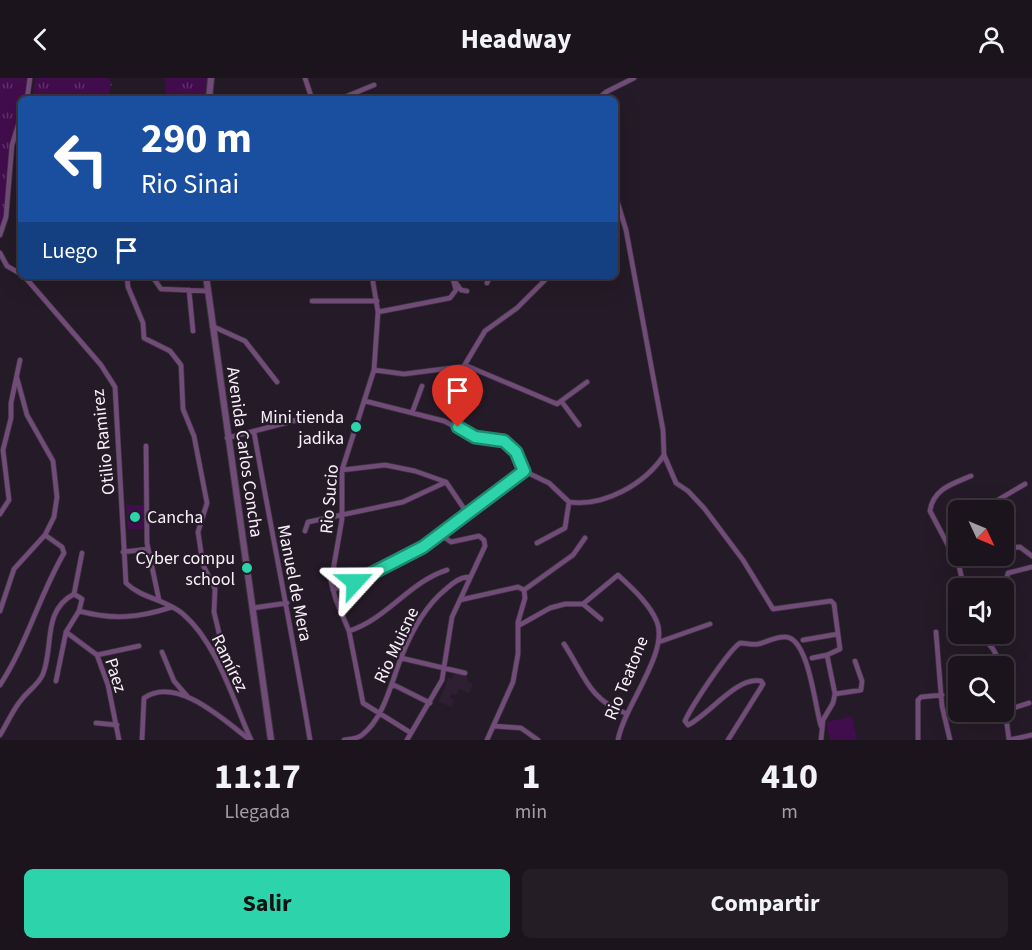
<!DOCTYPE html>
<html lang="es">
<meta charset="utf-8">
<style>
:root{--surface:#1c141d;--page:#251d26;--text:#f1f3f6;--muted:#a09ea4;--line:#3a333b;--accent:#2dd4ab}
body{margin:0;font-family:"Source Sans 3",sans-serif;background:var(--page);color:var(--text);height:100vh;display:flex;flex-direction:column;font-size:22px;white-space:nowrap}
*{box-sizing:border-box;margin:0}
p{font-size:20px;color:var(--muted)}
.icon{flex:none;width:33px;height:33px;fill:none;stroke:currentColor;stroke-width:2;stroke-linecap:round;stroke-linejoin:round}
.map{position:relative;height:662px;overflow:hidden}
.panel{display:flex;flex-direction:column;background:var(--surface);flex:1}
.panel>*{flex:none}
.top-card{position:absolute;left:18px;top:18px;width:600px;height:183px;border-radius:9px;box-shadow:0 6px 24px #0002,0 0 0 2px var(--line);background:#1a4fa0;color:#fff;overflow:hidden}
.needle{width:39px;rotate:134deg}
.tools{position:absolute;left:948px;top:422px;display:grid;gap:12px}
.tools a{display:grid;place-items:center;width:66px;height:66px;border-radius:9px;background:var(--surface);box-shadow:0 6px 24px #0002,0 0 0 2px var(--line);font-size:30px}
.pin{position:absolute;display:grid;place-items:center;width:51px;height:51px;color:#fff;margin:-62px -26px;border-radius:50% 50% 50% 0;rotate:-45deg;box-shadow:0 0 6px #0007}
.pin .icon{rotate:45deg}
.me{position:absolute;width:66px;margin:-33px;rotate:66deg;stroke-linejoin:round;filter:drop-shadow(0 0 4px #0008)}
.turn{display:flex;align-items:center;gap:21px;height:126px;padding:0 24px;font-size:27px}
.turn .icon{width:78px;height:78px;stroke-width:2.5}
.turn b{display:block;font-size:42px;line-height:51px}
.then{display:flex;align-items:center;height:57px;padding:0 24px;background:#0003;gap:12px;font-size:22px}
.eta{display:flex;justify-content:space-evenly;align-items:center;height:102px;text-align:center}
.eta b{font-size:36px;font-weight:700;line-height:42px}
.action{display:flex;gap:12px;margin-top:auto;padding:12px 24px}
.action a{flex:1;height:69px;border-radius:9px;background:var(--accent);color:#111;font-size:24px;font-weight:700;line-height:69px;text-align:center}
.action a+a{background:var(--page);color:var(--text)}
header{display:flex;justify-content:space-between;align-items:center;height:78px;padding:0 24px;background:var(--surface);font-size:27px;font-weight:700}
.map>svg:first-child{display:block}
</style>
<header><svg class="icon" aria-label="back" viewBox="0 0 24 24"><path d="M15 5l-7 7 7 7"/></svg>Headway<svg class="icon" aria-label="person" viewBox="0 0 24 24"><circle cx="12" cy="8" r="4"/><path d="M4 21q1-7 8-7t8 7"/></svg></header>
<div class="map">
<svg width="1032" height="662" viewBox="0 0 1032 662">
<defs>
<pattern id="grass-tufts" width="24" height="20" patternUnits="userSpaceOnUse" patternTransform="scale(1.5)"><rect width="24" height="20" fill="#420d4c"/><path d="M3 7l-1-3M5 7V3M7 7l1-3M15 17l-1-3M17 17v-4M19 17l1-3" fill="none" stroke="#5e3167"/></pattern>
</defs>
<rect width="100%" height="100%" fill="#251a27"/>
<path fill="#2f1f32" d="M455 594 467 599 468 604 473 606 469 615 459 611 456 617 452 616 450 620 454 622 452 629 439 624 448 600 452 601Z"/>
<path fill="url(#grass-tufts)" d="M0 0H31L28 21H21V39L13 59 5 142 0 153Z
M35 0H108L112 6 109 13 114 21H32Z
M165 0H208L205 21H166Z"/>
<path fill="#420d4c" d="M126 427H143V451H128Z
M852 638 857 662H830L826 644Z"/>
<g fill="none" stroke-linecap="round" stroke-linejoin="round">
<defs>
<path id="minor" d="M305 0 312 21
M27 21 30 0
M340 21 374 7
M598 21 606 14 634 0
M615 116 626 152 663 352 664 377 676 405 688 413 704 430 743 482 773 531 831 523 834 526 840 571 827 577 835 616 833 625 823 642 821 662
M0 157 6 139 12 67 21 38
M0 175 7 188 21 196
M24 198 101 287 115 309 126 505C142 521 166 521 183 536 217 565 233 622 251 662
M127 198 128 209 143 245 144 260 170 273 181 287 183 331 194 358 207 425 198 454 203 487 215 511 214 534 220 559 213 574
M152 198 161 211 207 213
M372 198 378 234 374 292 342 392V441L331 504 336 522 349 553 363 625 411 655
M456 205 461 212 467 213
M487 205 490 198
M189 212 193 253
M312 223H377
M378 234 450 220 456 212 452 198
M212 248 245 263 277 304
M464 288 485 253 517 230 549 198
M374 292 404 296 467 288 557 326 587 304
M365 323 444 343 475 359 504 363 516 374 524 393
M562 324 579 347
M412 335 422 308
M254 354C272 457 293 559 310 662
M227 360 297 342
M146 368 147 465 159 522
M342 392 385 387 415 393 446 404 467 435
M981 432 1025 406
M0 436 9 422 3 372 11 340V325L20 282
M305 453 308 444 403 424 446 404
M537 465 565 450 569 424
M1004 470 1020 469 1032 478
M123 474 148 471
M972 482 984 477
M959 488 972 482V477
M964 510 959 488 930 433C933 411 952 406 971 398
M1004 511 1008 495 1032 489
M333 512 375 495 423 469 524 393 549 405 569 424C604 429 645 406 664 377
M524 512 573 477 585 460
M74 516 82 475
M460 522 518 509 524 512 525 520 518 544V576L513 604 487 662
M583 526 601 541
M253 530 287 525
M0 533 14 491 45 457 54 439 57 419 53 383 27 337 17 300
M79 533C113 542 139 540 172 529
M1004 538 1013 535
M518 548 550 530 565 526H583L618 497C632 510 650 526 657 544 669 575 624 628 618 662
M349 553C387 541 409 504 447 492
M66 554 97 577 108 607 119 662
M936 554 942 628 950 662
M980 555 993 571 1002 588
M803 562 838 556
M659 564 710 546
M564 566C584 596 589 622 625 635
M162 574 174 603 187 618
M97 577 139 568
M401 580 465 595
M812 580 827 577
M1004 593V602
M392 606 430 625
M0 607C27 566 39 518 64 475L62 469 45 457
M835 616 861 612 862 603 855 583
M1004 624 1009 662
M1004 633 1029 625
M96 645 117 647
M494 648 521 650 538 662
M0 657C7 646 13 631 22 621 28 613 39 606 43 596 54 568 42 533 74 516L82 521 79 533 66 554 56 603
M142 662 144 620C177 597 225 643 250 662
M344 662C350 661 357 661 362 657 384 640 391 605 401 580 411 554 424 529 446 511 453 505 460 499 469 499
M407 662 442 602 452 539 485 468 484 462 479 458 451 464 441 457
M728 662 760 611 763 606 761 603C737 598 710 636 688 647L685 643C691 629 728 573 740 565 746 565 753 567 758 566 768 564 775 558 786 559 809 561 815 630 821 648
M918 662V622L921 619 942 617
M1009 662 1032 657"/>
<path id="tertiary" d="M209 21 211 0
M206 198 271 662"/>
</defs>
<use href="#minor" stroke="#3e3440" stroke-width="6"/>
<use href="#tertiary" stroke="#3e3440" stroke-width="8"/>
<use href="#minor" stroke="#724c79" stroke-width="4.5"/>
<use href="#tertiary" stroke="#724c79" stroke-width="6"/>
</g>
<g fill="none" stroke-linecap="round" stroke-linejoin="round">
<defs>
<path id="route" d="M355 504 423 469 524 393 516 374 504 363 475 359 458 349"/>
</defs>
<use href="#route" stroke="#1d8a6f" stroke-width="15"/>
<use href="#route" stroke="#2dd4ab" stroke-width="10"/>
</g>
<g fill="#2dd4ab" stroke="#251a27" stroke-width="2">
<circle cx="356" cy="349" r="6"/>
<circle cx="135" cy="439" r="6"/>
<circle cx="247" cy="490" r="6"/>
</g>
<g text-anchor="middle" stroke-width="4.5" stroke-linejoin="round" paint-order="stroke">
<g font-size="18" fill="#f9f1fa" stroke="#251a27" text-anchor="end">
<text x="344" y="345">Mini tienda<tspan x="344" dy="21">jadika</tspan></text>
<text x="147" y="445" text-anchor="start">Cancha</text>
<text x="235" y="486">Cyber compu<tspan x="235" dy="21">school</tspan></text>
</g>
<g font-size="18" fill="#f9f1fa" stroke="#251a27">
<text transform="translate(103 364) rotate(-96)" y="6">Otilio Ramirez</text>
<text transform="translate(245 374) rotate(82)" y="6">Avenida Carlos Concha</text>
<text transform="translate(329 421) rotate(-85)" y="6">Rio Sucio</text>
<text transform="translate(295 505) rotate(79)" y="6">Manuel de Mera</text>
<text transform="translate(396 567) rotate(-65)" y="6">Rio Muisne</text>
<text transform="translate(230 585) rotate(64)" y="6">Ramírez</text>
<text transform="translate(116 597) rotate(72)" y="6">Paez</text>
<text transform="translate(626 600) rotate(-68)" y="6">Rio Teatone</text>
</g>
</g>
</svg>
<div class="tools">
<a><svg class="needle" viewBox="-14 -14 28 28"><path d="M0-13l5 13h-10z" fill="#e53935"/><path d="M0 13l5-13h-10z" fill="#a09ea4"/></svg></a>
<a><svg class="icon" aria-label="sound" viewBox="0 0 24 24"><path d="M4 9h4l5-4v14l-5-4H4zM17 9q2 3 0 6"/></svg></a>
<a><svg class="icon" aria-label="search" viewBox="0 0 24 24"><circle cx="10" cy="10" r="6"/><path d="M15 15l6 6"/></svg></a>
</div>
<div class="pin" style="left:458px;top:349px;background:#d93025"><svg class="icon" aria-label="arrive" viewBox="0 0 24 24"><path d="M6 21V4h12l-3 4 3 4H6"/></svg></div>
<svg class="me" style="left:355px;top:504px" viewBox="-20 -20 40 40"><path d="M0-17L14 15 0 8-14 15z" fill="#2dd4ab" stroke="#fff" stroke-width="4"/></svg>
<div class="top-card">
<div class="turn"><svg class="icon" aria-label="left" viewBox="0 0 24 24"><path d="M17 20v-9H6M10 6l-5 5 5 5"/></svg><div><b>290 m</b>Rio Sinai</div></div>
<div class="then">Luego<svg class="icon" aria-label="arrive" viewBox="0 0 24 24"><path d="M6 21V4h12l-3 4 3 4H6"/></svg></div>
</div>
</div>
<section class="panel">
<div class="eta">
<div><b>11:17</b><p>Llegada</p></div>
<div><b>1</b><p>min</p></div>
<div><b>410</b><p>m</p></div>
</div>
<div class="action"><a>Salir</a><a>Compartir</a></div>
</section>
